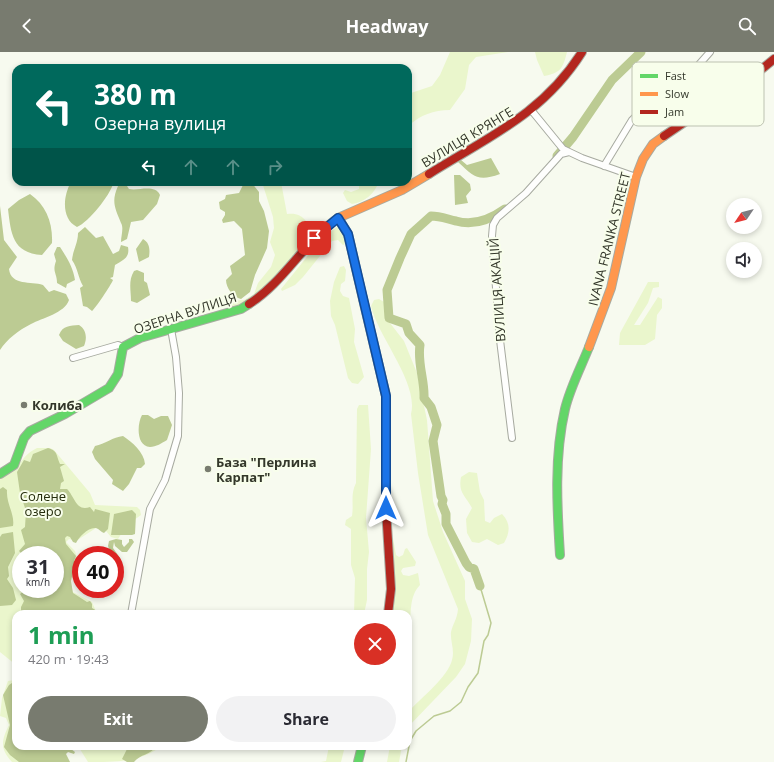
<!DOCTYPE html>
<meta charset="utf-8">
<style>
:root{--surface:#fff;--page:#f2f2f3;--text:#2b2b33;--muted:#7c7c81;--accent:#787b6f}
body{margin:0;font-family:"Open Sans",sans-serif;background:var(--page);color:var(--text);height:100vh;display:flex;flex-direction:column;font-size:15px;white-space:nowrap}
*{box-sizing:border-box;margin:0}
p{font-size:13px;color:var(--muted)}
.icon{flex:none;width:22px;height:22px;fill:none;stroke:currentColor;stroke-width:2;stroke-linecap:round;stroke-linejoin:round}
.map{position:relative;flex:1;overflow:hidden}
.drawer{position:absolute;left:12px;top:558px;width:400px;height:140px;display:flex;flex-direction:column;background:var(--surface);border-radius:12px;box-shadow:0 2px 6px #0003}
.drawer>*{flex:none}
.guide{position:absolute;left:12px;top:12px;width:400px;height:122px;border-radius:12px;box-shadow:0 2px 6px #0003;background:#00695c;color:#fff;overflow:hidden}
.needle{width:26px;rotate:235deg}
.tools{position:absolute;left:726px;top:146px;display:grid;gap:8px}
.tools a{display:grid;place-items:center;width:36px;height:36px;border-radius:50%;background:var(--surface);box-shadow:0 2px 6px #0003;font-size:20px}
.speed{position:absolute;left:12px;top:494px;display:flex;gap:8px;font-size:20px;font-weight:700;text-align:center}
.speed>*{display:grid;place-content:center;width:52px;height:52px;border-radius:50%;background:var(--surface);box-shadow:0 2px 6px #0003;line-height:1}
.speed small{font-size:10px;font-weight:400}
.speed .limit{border:6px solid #d22;background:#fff;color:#111}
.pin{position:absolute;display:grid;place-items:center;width:34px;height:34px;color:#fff;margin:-17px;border-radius:8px;box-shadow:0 2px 6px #0006}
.me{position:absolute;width:44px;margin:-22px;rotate:0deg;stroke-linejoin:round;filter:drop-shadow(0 0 3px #0008)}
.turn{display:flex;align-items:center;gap:14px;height:84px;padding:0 16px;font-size:18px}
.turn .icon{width:52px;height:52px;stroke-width:2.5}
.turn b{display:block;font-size:28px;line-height:34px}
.lanes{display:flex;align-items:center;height:38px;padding:0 16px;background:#0003;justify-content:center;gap:20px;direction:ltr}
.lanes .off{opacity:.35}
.round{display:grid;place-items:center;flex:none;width:42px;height:42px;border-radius:21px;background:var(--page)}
.headline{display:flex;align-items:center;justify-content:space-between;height:68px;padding:0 16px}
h1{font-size:24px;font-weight:700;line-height:30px;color:#1e9e55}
.primary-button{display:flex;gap:8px;margin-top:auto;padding:8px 16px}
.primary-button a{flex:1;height:46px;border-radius:24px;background:var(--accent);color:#fff;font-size:16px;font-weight:700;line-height:46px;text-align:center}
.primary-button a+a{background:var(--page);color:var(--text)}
header{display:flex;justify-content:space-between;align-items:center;height:52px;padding:0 16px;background:var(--accent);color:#fff;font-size:18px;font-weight:700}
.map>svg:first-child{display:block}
</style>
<header><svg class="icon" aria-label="back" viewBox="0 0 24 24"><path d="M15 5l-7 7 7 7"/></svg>Headway<svg class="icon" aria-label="search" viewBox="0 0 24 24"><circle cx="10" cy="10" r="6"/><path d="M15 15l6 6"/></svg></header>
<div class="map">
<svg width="774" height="710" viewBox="0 0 774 710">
<rect width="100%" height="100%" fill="#f7faef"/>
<path fill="#eaf6cc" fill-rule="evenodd" d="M450 0H508L476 5 469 13 465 37 450 58C433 58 421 63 408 74V42L432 34 440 23Z
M535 0H567C563 16 561 21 544 24L537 8Z
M262 130H281L287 162C296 161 301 163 306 169L302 194C287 212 255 257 230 254L227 252 228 249 244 248 254 242 258 231 271 215 275 203 270 190 274 176 273 165Z
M359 130H379C374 142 365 150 352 152L347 149 343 141 345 138 351 140 359 137Z
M337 175 342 177 347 188 345 192 343 193 338 188 332 189 303 225 295 233 282 239 281 237 323 185Z
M344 214 346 218 345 229 341 232 340 239 343 244 349 246 355 277 354 290 364 325 358 332 352 331 348 326 335 273 331 264 330 249 334 230 340 215Z
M648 230H659V235L653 236 648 251 634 273H640L658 245 662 247V256L657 263 655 287 645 293H619L620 281Z
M379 247 384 250 390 271 404 289 417 321 427 368 433 449 443 480 465 529V547L472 567 471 589 465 612 456 625 408 675V660C420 647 448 625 452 608 455 598 450 589 451 580 453 571 457 568 458 557L428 483 418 421 411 362C419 331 378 285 371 254L374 248Z
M359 353H368L371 397 366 466 369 500 367 517V548L364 562H354L355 526 351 513V477L345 473 346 468 352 464C354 451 350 443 356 431L357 357Z
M37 396H50L54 398 90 441 95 453 137 455 140 458 141 463 127 473 118 487 111 485 106 479 96 476 76 489 69 487 66 490 75 499 77 506 70 528 71 539 92 550 97 562H16V613L0 600V424C23 418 17 406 37 396ZM21 503H55V537H21Z
M469 420 477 421 480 440 484 448 485 469 490 471 494 466 502 462C511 471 510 481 504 491L498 493 487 487 479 491 472 490 467 481 466 467 472 456C465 443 458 441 461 425Z
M390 485 393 486 396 503 399 505 403 503 405 497 407 496 416 510 415 514 403 516 401 519 403 523 409 524 418 521 420 533C409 544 411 562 410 576L408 577V562H390Z
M14 628 16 629V694H75L63 703V710H12C0 697 1 689 9 673L6 666 0 664 2 646 8 629Z
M78 694H162C140 710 117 710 88 710Z
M329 694H345L341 710H321L326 709Z
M390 694H402L399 710H387Z"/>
<path fill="#bccb93" d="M491 106 500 122C478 130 474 125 458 110L461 108 467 113Z
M454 123H460L470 132 471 138 466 144 468 151 455 153Z
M71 130H113V132C110 143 89 170 77 175 61 167 63 144 71 130Z
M251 130 259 140V149L264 159 269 179 267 196 255 223 250 240 241 247C233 245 226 236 226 228L232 222 230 214 245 203 242 177 234 169 223 171 222 168 225 163V160L220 157 219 150 225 147 226 143 239 141 244 131Z
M123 132 127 134 129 137C139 139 155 132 160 143L157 152 143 168 131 170 127 187 121 190C121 184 124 176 121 171 115 156 111 150 118 134Z
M30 142C46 153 53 171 52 191L42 203C12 201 11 181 8 157L19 148Z
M0 154 4 188 17 205 9 217C11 234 31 229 43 233L49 240 54 238 66 242 69 248C65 261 42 266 31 272 19 278 7 287 0 298Z
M85 175 96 186 103 184 113 202 119 199 121 193 128 195C130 206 123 208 115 213L113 225 110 226 113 228C111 233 95 257 92 259L87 255 83 254 80 236 83 234C78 225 78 217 72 208 73 198 78 191 78 181Z
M143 187C150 191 150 198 149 205L139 210 136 197Z
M57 195H60C67 206 73 215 75 228L67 232 66 236 57 231C57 221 52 220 56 209L54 202Z
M137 218 144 221V229L147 231 150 243 137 251 131 249C131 238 128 229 134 219Z
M79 273C87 278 87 287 84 294L76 297 63 289 59 283C63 273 70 274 79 273Z
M142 363H148L154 367 161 364H168L172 373 167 388C162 391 156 395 150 395 136 394 137 372 142 363Z
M123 384C132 390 144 400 145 412L141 416H137L129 432 123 439 112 432 113 428 95 407 92 400 95 394C105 392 113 385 123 384Z
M48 396C58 399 56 403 60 412H65L60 415 64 429 61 431 60 437H67C75 445 76 460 90 455L94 460 95 457 110 461 108 477 104 481C101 480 99 477 96 476 88 475 79 485 76 491L73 490 70 485 67 484 65 486 66 492 76 504 74 509 78 512 74 515 71 529 73 541 87 550 90 549 92 552V556L97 559 96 562H21V555L24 549 20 542 24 539 22 537H55V503H27L25 499 22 502 19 499 25 492 21 478 25 475 26 459 20 441 17 420 24 408 30 410 33 402Z
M3 435 7 438C6 452 15 462 13 474L0 476V437Z
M132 458 136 462 135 482 132 483H111L114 462Z
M13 480 15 501 8 515 9 524 7 527 13 536 16 548 12 553 0 554V485L2 482Z
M116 487 122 488V492L124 495 129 490V487H132L134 490 127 500H122L115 494 114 490 113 496 120 506 116 508 115 503H111L108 494 109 489Z
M15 629 16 694H67L75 700 74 702 68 700 66 702 70 710H19L10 703 4 695 10 673 3 643 9 633Z
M127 694H156C151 703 140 702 134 710H127L122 707 127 697Z"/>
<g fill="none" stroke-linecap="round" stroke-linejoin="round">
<path stroke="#bccb93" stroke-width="1.5" d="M406 710 410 689 416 679 434 664 450 659 461 650 468 635 478 621 484 589 488 583 491 571 480 534"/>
<path stroke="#bccb93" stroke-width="9" d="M557 104 573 85 612 28 641 0
M480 534 474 517 469 515 466 511 446 472V462L442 452 443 448 441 444 433 389 437 373 431 355 424 346C425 329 417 311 420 293L409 281 406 272 389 266 387 238 400 206 411 182 431 164C440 164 447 167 456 169 473 174 491 167 505 157"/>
<defs>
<path id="street" d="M532 59 563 97 582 106 636 125
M604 114 632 68 640 60 656 54 672 43 710 0
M73 306 118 293 123 295
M512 386 500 288 492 184 493 173 497 166 526 141 561 102 569 100
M131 562 150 457 165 428 178 384 179 341 176 305 171 277"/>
<path id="fast" d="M0 422 14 413 24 386 30 379 65 362 109 336 118 322 123 295 140 286 241 257 249 252
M560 503C557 455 554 404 565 357 570 336 581 315 589 295
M358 710 362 694"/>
<path id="slow" d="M363 247 348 182 338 166 402 138 429 122
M589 295 611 236 636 125 643 107 653 92 664 84"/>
<path id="jam" d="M664 84 757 21 774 7
M429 122C488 85 543 62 582 0
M363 247 386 344V457L391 537 388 562
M249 252C284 230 304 190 338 166"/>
</defs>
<use href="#street" stroke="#a7aaa0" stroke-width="8"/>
<use href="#fast" stroke="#a7aaa0" stroke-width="10"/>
<use href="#slow" stroke="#a7aaa0" stroke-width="10"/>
<use href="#jam" stroke="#a7aaa0" stroke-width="10"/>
<use href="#street" stroke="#fefefd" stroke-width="6"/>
<use href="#fast" stroke="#63d668" stroke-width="8"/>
<use href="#slow" stroke="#ff974d" stroke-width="8"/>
<use href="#jam" stroke="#b3261e" stroke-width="8"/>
</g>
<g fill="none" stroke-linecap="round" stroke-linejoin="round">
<defs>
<path id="route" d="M314 186 338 166 348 182 386 344V456"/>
</defs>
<use href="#route" stroke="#114b97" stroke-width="10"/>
<use href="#route" stroke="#1a73e8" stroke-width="7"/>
</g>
<g fill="#787b6f" stroke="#f8feeb" stroke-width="1.5">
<circle cx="24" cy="353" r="4"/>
<circle cx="208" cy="417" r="4"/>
</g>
<g text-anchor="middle" stroke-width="4" stroke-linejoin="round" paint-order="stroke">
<g font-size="13" fill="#33372a" stroke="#f8feeb">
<text transform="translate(467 85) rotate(-31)" y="5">ВУЛИЦЯ КРЯНГЕ</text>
<text transform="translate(609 187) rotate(-76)" y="5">IVANA FRANKA STREET</text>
<text transform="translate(497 238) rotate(-94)" y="5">ВУЛИЦЯ АКАЦІЙ</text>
<text transform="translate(185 261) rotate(-18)" y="5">ОЗЕРНА ВУЛИЦЯ</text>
</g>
<g font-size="13" font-weight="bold" fill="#33372a" stroke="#f8feeb" text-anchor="start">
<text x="32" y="358">Колиба</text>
<text x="216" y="415">База "Перлина<tspan x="216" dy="15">Карпат"</tspan></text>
</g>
<g font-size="13" fill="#252d0c" stroke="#f8feeb">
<text x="43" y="449">Солене<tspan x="43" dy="15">озеро</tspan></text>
</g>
</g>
<rect x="632" y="10" width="132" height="64" rx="6" fill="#f8feeb" stroke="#bdc2b1" stroke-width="1"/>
<rect x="640" y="22" width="18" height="4" fill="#63d668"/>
<rect x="640" y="40" width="18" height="4" fill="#ff974d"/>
<rect x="640" y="58" width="18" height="4" fill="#b3261e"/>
<g font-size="11" fill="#33372a">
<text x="665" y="28">Fast</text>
<text x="665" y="46">Slow</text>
<text x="665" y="64">Jam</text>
</g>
</svg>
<div class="tools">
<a><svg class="needle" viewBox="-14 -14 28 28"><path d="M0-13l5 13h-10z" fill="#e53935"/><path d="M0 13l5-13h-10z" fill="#7c7c81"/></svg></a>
<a><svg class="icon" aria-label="sound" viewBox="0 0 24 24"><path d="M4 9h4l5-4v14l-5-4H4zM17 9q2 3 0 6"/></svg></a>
</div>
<div class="speed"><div>31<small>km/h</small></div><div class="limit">40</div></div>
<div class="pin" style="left:314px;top:186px;background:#d93025"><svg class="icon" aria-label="arrive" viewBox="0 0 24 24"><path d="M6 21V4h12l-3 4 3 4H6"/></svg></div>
<svg class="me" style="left:386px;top:456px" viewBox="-20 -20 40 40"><path d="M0-17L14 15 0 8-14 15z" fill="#1a73e8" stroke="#fff" stroke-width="4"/></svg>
<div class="guide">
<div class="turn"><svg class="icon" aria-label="left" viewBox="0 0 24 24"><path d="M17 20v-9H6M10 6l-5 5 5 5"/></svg><div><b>380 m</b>Озерна вулиця</div></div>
<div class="lanes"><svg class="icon" aria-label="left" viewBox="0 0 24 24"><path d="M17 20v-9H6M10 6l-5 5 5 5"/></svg><svg class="icon off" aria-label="ahead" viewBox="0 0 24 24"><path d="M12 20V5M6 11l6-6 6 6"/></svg><svg class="icon off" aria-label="ahead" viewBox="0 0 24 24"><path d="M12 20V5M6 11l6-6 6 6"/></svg><svg class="icon off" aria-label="right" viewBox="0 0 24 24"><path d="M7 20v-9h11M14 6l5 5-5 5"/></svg></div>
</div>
<section class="drawer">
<div class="headline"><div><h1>1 min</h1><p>420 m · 19:43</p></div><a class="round" style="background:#d93025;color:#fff"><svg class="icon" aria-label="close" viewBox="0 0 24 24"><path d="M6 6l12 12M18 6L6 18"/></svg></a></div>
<div class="primary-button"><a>Exit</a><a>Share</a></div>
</section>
</div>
